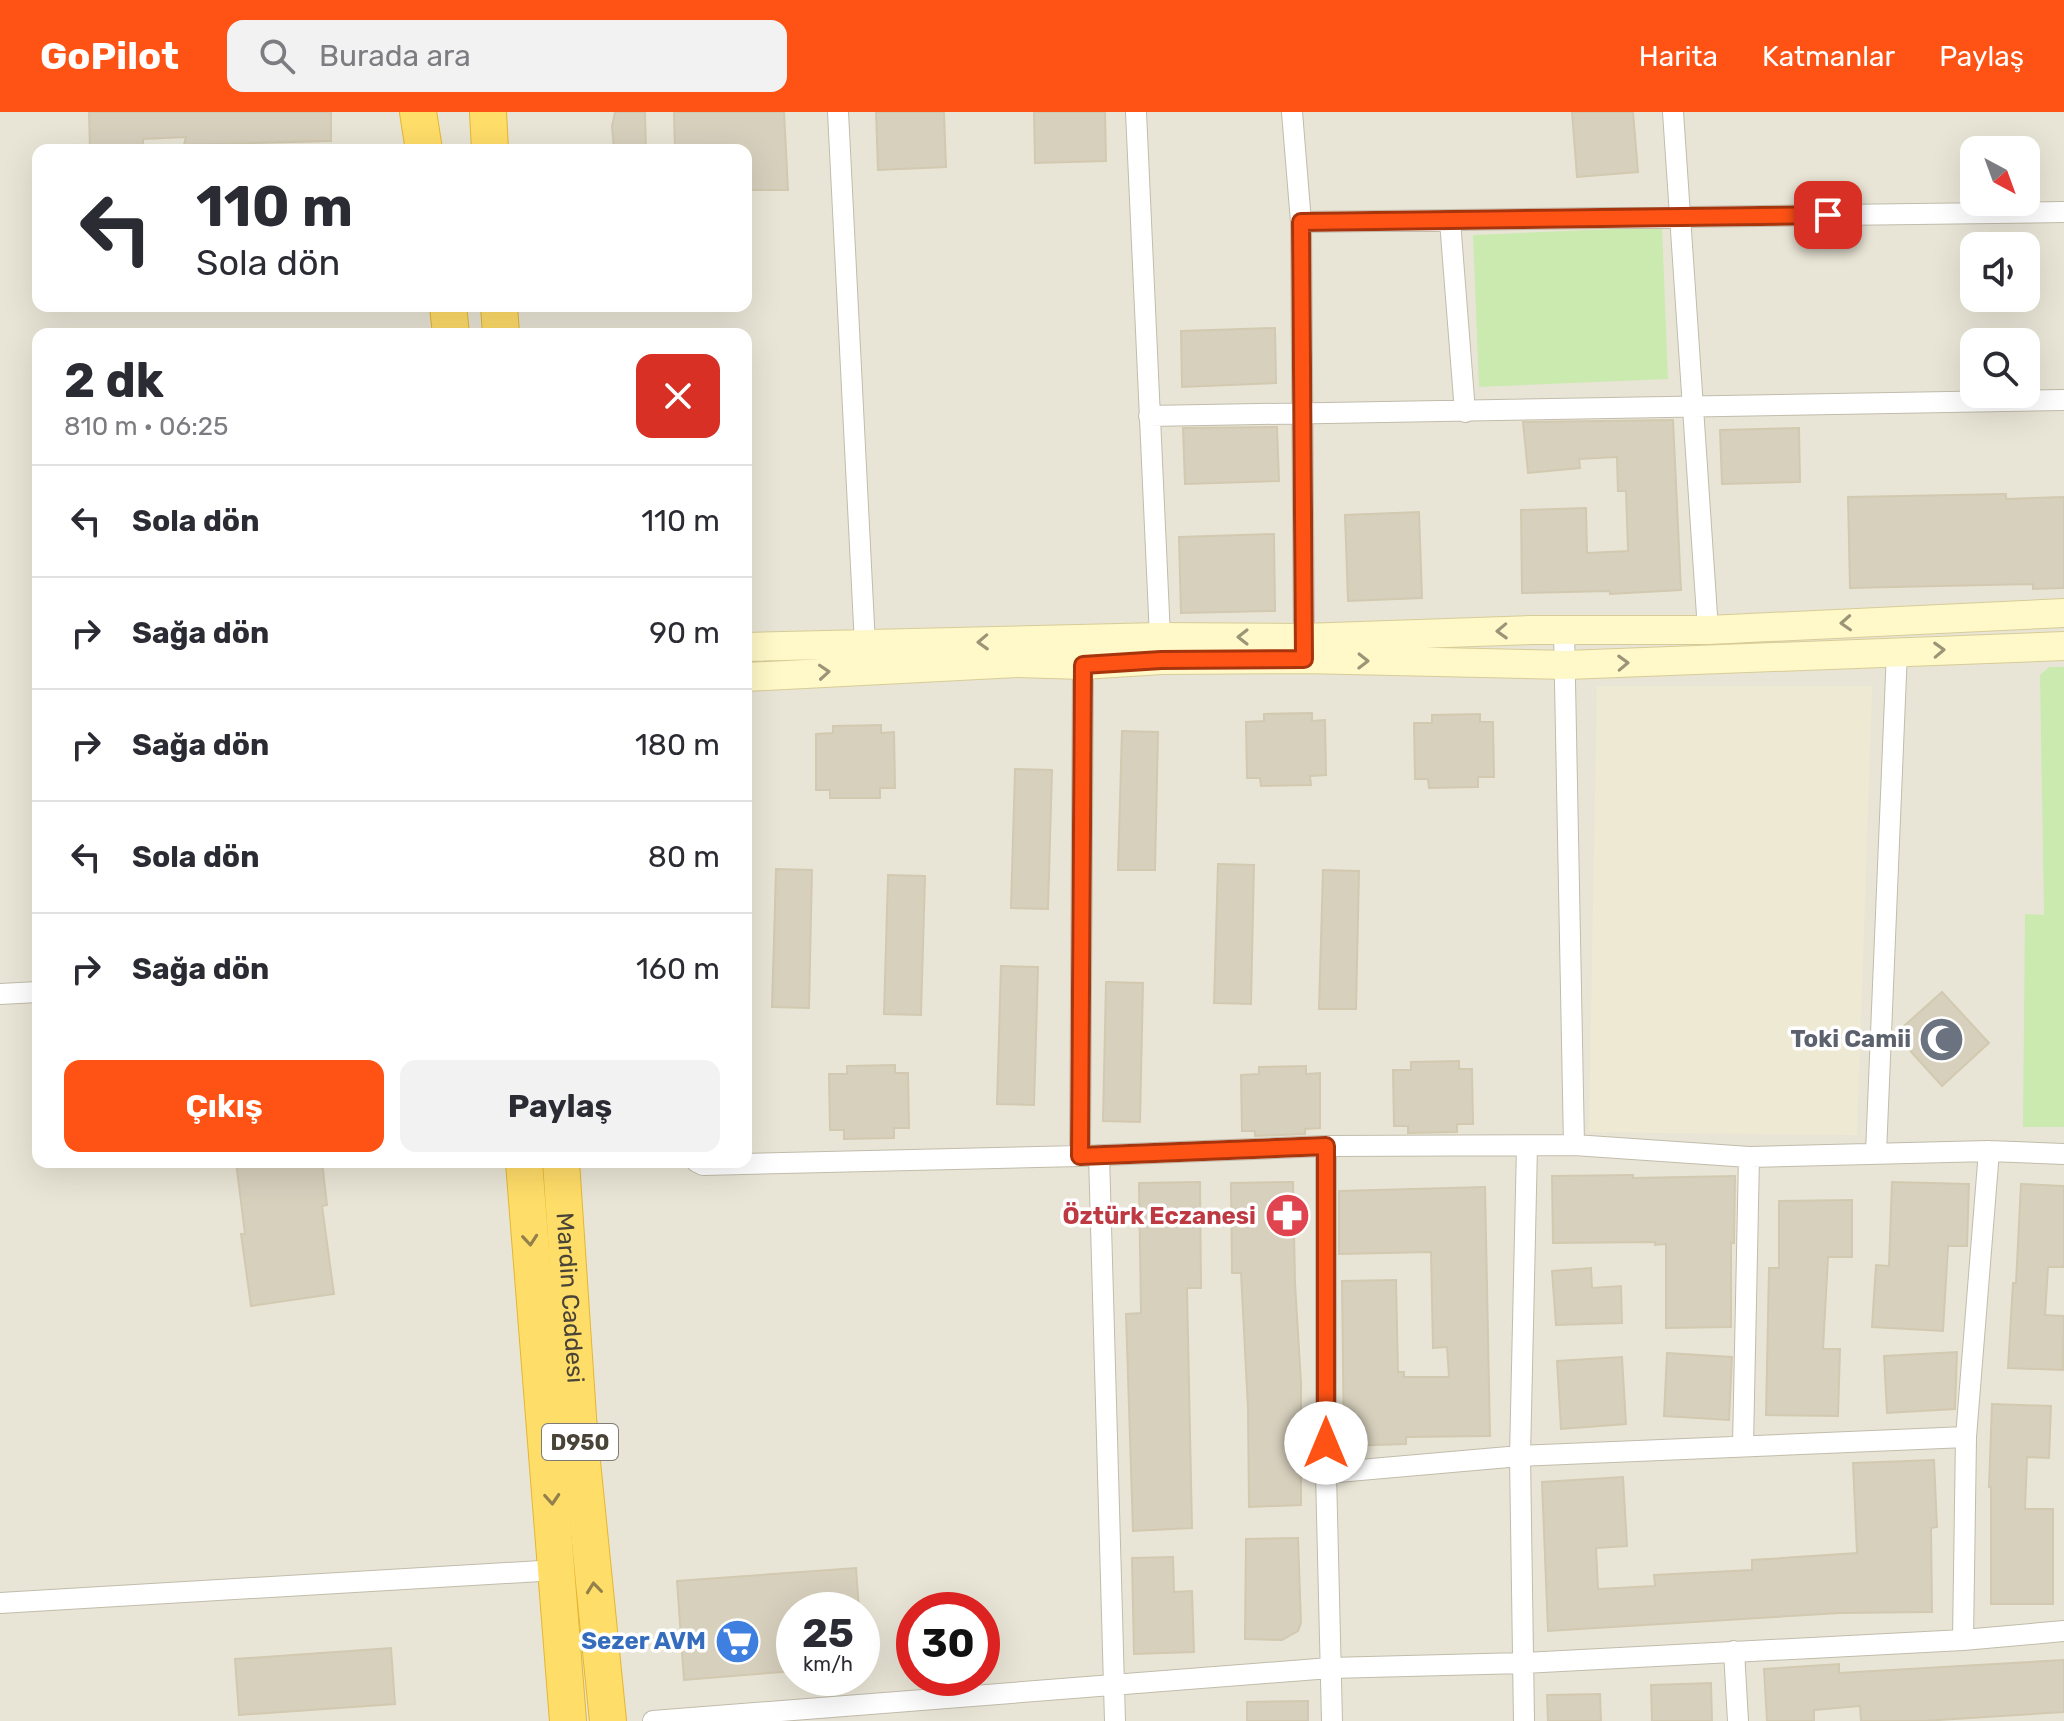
<!DOCTYPE html>
<html lang="tr">
<meta charset="utf-8">
<style>
:root{--surface:#fff;--page:#f2f2f3;--text:#2b2b33;--muted:#7c7c81;--line:#e1e1e2;--accent:#ff5215}
body{margin:0;font-family:Rubik,sans-serif;background:var(--page);color:var(--text);height:100vh;display:flex;flex-direction:column;font-size:30px;white-space:nowrap}
*{box-sizing:border-box;margin:0}
p{font-size:26px;color:var(--muted)}
.icon{flex:none;width:44px;height:44px;fill:none;stroke:currentColor;stroke-width:2;stroke-linecap:round;stroke-linejoin:round}
.map{position:relative;flex:1;overflow:hidden}
.panel{position:absolute;left:32px;top:216px;width:720px;height:840px;display:flex;flex-direction:column;background:var(--surface);border-radius:16px;box-shadow:0 8px 32px #0002}
.panel>*{flex:none}
.guide{position:absolute;left:32px;top:32px;width:720px;height:168px;border-radius:16px;box-shadow:0 8px 32px #0002;background:#fff;color:var(--text);overflow:hidden}
.needle{width:52px;rotate:139deg}
.fabs{position:absolute;left:1960px;top:24px;display:grid;gap:16px}
.fabs a{display:grid;place-items:center;width:80px;height:80px;border-radius:16px;background:var(--surface);box-shadow:0 8px 32px #0002;font-size:40px}
.speed{position:absolute;left:776px;top:1480px;display:flex;gap:16px;font-size:40px;font-weight:700;text-align:center}
.speed>*{display:grid;place-content:center;width:104px;height:104px;border-radius:50%;background:var(--surface);box-shadow:0 8px 32px #0002;line-height:1}
.speed small{font-size:20px;font-weight:400}
.speed .limit{border:12px solid #d22;background:#fff;color:#111}
.pin{position:absolute;display:grid;place-items:center;width:68px;height:68px;color:#fff;margin:-34px;border-radius:16px;box-shadow:0 4px 12px #0006}
.me{position:absolute;width:88px;margin:-44px;rotate:0deg;stroke-linejoin:round;filter:drop-shadow(0 0 6px #0008)}
.turn{display:flex;align-items:center;gap:28px;height:168px;padding:0 32px;font-size:36px}
.turn .icon{width:104px;height:104px;stroke-width:2.5}
.turn b{display:block;font-size:56px;line-height:68px}
.round{display:grid;place-items:center;flex:none;width:84px;height:84px;border-radius:16px;background:var(--page)}
.head{display:flex;align-items:center;justify-content:space-between;height:136px;padding:0 32px}
h1{font-size:48px;font-weight:700;line-height:60px}
.button{display:flex;gap:16px;margin-top:auto;padding:16px 32px}
.button a{flex:1;height:92px;border-radius:16px;background:var(--accent);color:#fff;font-size:32px;font-weight:700;line-height:92px;text-align:center}
.button a+a{background:var(--page);color:var(--text)}
ul{padding:0;list-style:none}
li{display:flex;align-items:center;gap:24px;height:112px;padding:0 32px;border-top:2px solid var(--line)}
li div{flex:1}
li b{display:block;font-size:30px}
li em{font-style:normal}
header{display:flex;align-items:center;gap:48px;box-sizing:border-box;height:112px;padding:0 40px;background:var(--accent);color:#fff}
header strong{font-size:38px}
nav{display:flex;gap:44px;margin-inline-start:auto;font-size:28px}
.search{width:560px;height:72px;background:var(--page);display:flex;align-items:center;gap:20px;box-sizing:border-box;padding:0 28px;border-radius:16px;color:var(--muted);font-size:30px}
.map>svg:first-child{display:block}
</style>
<header>
<strong>GoPilot</strong>
<div class="search"><svg class="icon" aria-label="search" viewBox="0 0 24 24"><circle cx="10" cy="10" r="6"/><path d="M15 15l6 6"/></svg>Burada ara</div>
<nav><a>Harita</a><a>Katmanlar</a><a>Paylaş</a></nav>
</header>
<div class="map">
<svg width="2064" height="1609" viewBox="0 0 2064 1609">
<rect width="100%" height="100%" fill="#f5f2e9"/>
<path fill="#e9e5d6" fill-rule="evenodd" d="M0 0H2064V1609H0ZM38 38H746V194H38ZM1974 38H2026V90H1974ZM1974 134H2026V186H1974ZM38 222H746V1050H38ZM1974 230H2026V282H1974ZM794 1498H862V1566H794ZM914 1498H982V1566H914Z"/>
<path fill="#eee9d2" d="M1597 574H1872L1857 1023 1589 1020Z"/>
<path fill="#caeab0" d="M1662 115 1668 267 1479 275 1473 123Z
M2049 555H2064V1015H2023L2025 802 2044 803 2040 563Z"/>
<path fill="#d7d0bd" stroke="#d2c9b0" stroke-width="2" d="M89 0H331V29L184 33 186 25 143 27V37L90 38Z
M615 0H645L646 38H614L612 14Z
M674 0H784L788 78H746V38H675Z
M876 0H944L946 55 878 58Z
M1034 0H1105L1106 49 1035 51Z
M1572 0H1633L1638 60 1577 65Z
M1275 216 1276 271 1182 275 1181 219Z
M1673 308 1681 478 1610 482V479L1522 481 1521 398 1586 396 1587 441 1628 439 1626 379H1618L1617 345 1579 347 1580 356 1528 361 1523 310Z
M1277 315 1279 369 1185 372 1183 316Z
M1799 316 1800 370 1722 372 1720 318Z
M2006 382V387L2064 385V476L2033 477V472L1850 476 1848 385Z
M1419 400 1422 486 1348 489 1345 403Z
M1274 422 1275 499 1181 501 1179 425Z
M1312 601V609L1325 608 1326 663 1310 664 1311 673 1261 674 1260 666H1247L1246 610 1264 609V602Z
M1480 602V610H1493L1494 665H1478V675L1429 676 1428 667H1415L1414 611H1432V603Z
M881 613V621L894 620 895 676H880V686H830V678H816V622L833 621V614Z
M1122 619 1158 620 1155 758H1118Z
M1015 657 1052 658 1048 797 1011 796Z
M1218 752 1254 753 1251 892 1214 891Z
M776 757 812 758 809 896 772 895Z
M1323 758 1359 759 1356 897H1319Z
M888 763 925 764 921 903 884 902Z
M1001 854 1038 855 1034 993 997 992Z
M1106 870 1143 871 1140 1010 1103 1009Z
M1942 880 1989 931 1942 974 1895 922Z
M1459 949V957H1472L1473 1012H1457V1020L1408 1021V1014H1394L1393 958H1411V950Z
M895 953V961H908L909 1016H894V1026L844 1027V1018H830L829 962H847V954Z
M1306 954V962L1320 961V1016L1305 1017V1022L1255 1024V1019H1242L1241 963 1259 962V955Z
M236 1050H322L327 1093 322 1094 334 1182 251 1194 241 1122H245Z
M1633 1063V1066L1735 1064 1734 1131H1731V1215L1666 1216V1132L1655 1133V1130L1553 1131 1552 1064Z
M1200 1070 1201 1176H1187L1192 1416 1133 1419 1126 1202 1141 1201 1139 1071Z
M1293 1070 1295 1171 1301 1271V1393L1249 1395 1248 1297 1241 1161H1232L1231 1071Z
M1892 1070 1969 1072 1967 1134H1948L1943 1219 1872 1215 1876 1153 1889 1154Z
M2021 1072 2064 1074V1155H2048L2045 1203 2064 1204 2063 1258 2008 1256 2013 1171H2016Z
M1485 1075 1490 1324 1406 1325V1332L1344 1334 1342 1169 1396 1168 1398 1260H1404V1265H1449L1447 1235 1433 1236 1431 1140 1339 1142V1079Z
M1852 1088V1145H1828L1823 1237H1840L1838 1304 1766 1303 1769 1156H1779V1089Z
M1591 1156 1592 1176 1621 1174 1622 1211 1556 1213 1552 1159Z
M1957 1240 1955 1297 1887 1301 1884 1244Z
M1667 1241 1732 1245 1729 1308 1664 1304Z
M1622 1245 1626 1312 1561 1317 1557 1249Z
M1992 1292 2051 1294 2049 1346 2027 1345 2025 1397H2053V1492H1991V1375H1989Z
M1934 1348 1937 1415 1931 1416 1932 1500 1840 1501 1548 1519 1542 1370 1623 1365 1627 1434 1596 1436 1598 1477 1655 1474 1654 1463 1752 1458V1448L1857 1441 1853 1351Z
M1298 1426 1301 1511 1298 1519 1282 1528 1245 1527 1246 1427Z
M1173 1445 1174 1480 1192 1479 1194 1540 1134 1542 1132 1446Z
M856 1456 859 1498H794V1559L684 1568 677 1469Z
M391 1536 395 1592 239 1603 235 1547Z
M2064 1548V1600L1923 1609H1861L1860 1594 1814 1598V1609H1767L1764 1557 1839 1552V1561Z
M1711 1571 1712 1609H1652L1651 1573Z
M1600 1582 1601 1609H1548L1547 1583Z
M1308 1589V1609H1247V1590Z"/>
<g fill="none" stroke-linecap="round" stroke-linejoin="round">
<defs>
<path id="street" d="M838 0 865 533
M1136 0 1160 525
M1292 0 1301 110 1304 540
M1673 0 1708 518
M1450 109 1465 300
M1301 110 2064 100
M1149 304 2064 288
M1564 518 1574 1033
M0 882 38 880
M1326 1034V1361L1332 1609
M1876 1041 1897 539
M1099 1043 1115 1609
M1080 1044 1083 553
M697 1050 703 1053 1080 1044 1326 1034 1574 1033 1749 1045 1989 1039 2064 1042
M1743 1333 1749 1045
M1326 1361 1520 1344 1966 1325
M0 1491 557 1458
M1963 1528 1966 1325 1989 1039
M1734 1539 1738 1609
M653 1609 1330 1556 1523 1551 1963 1528 2064 1519
M1524 1609 1520 1344 1527 1034"/>
<path id="secondary" d="M746 535 1160 525 1303 526 1532 518H1708L2064 501
M746 565 1017 551 1083 553 1161 548 1304 547 1567 553 2064 534"/>
<g id="highway">
<path d="M418 0 424 38"/>
<path d="M488 0 490 38"/>
<path d="M448 194 451 222"/>
<path d="M499 194 501 222"/>
<path d="M524 1050 568 1609"/>
<path id="s1" d="M561 1050 579 1320 608 1609"/>
</g>
</defs>
<use href="#street" stroke="#c1bcab" stroke-width="22"/>
<use href="#secondary" stroke="#d7cc97" stroke-width="30"/>
<use href="#highway" stroke="#e4b634" stroke-width="38"/>
<use href="#street" stroke="#fff" stroke-width="20"/>
<use href="#secondary" stroke="#fff8c8" stroke-width="28"/>
<use href="#highway" stroke="#ffdd69" stroke-width="36"/>
</g>
<defs><path id="oneway-chevron" d="M-2-3.5L2.5 0L-2 3.5" fill="none" stroke-width="1.6" stroke-linecap="round" stroke-linejoin="round" transform="scale(2)"/></defs>
<g stroke="#9b9578">
<use href="#oneway-chevron" transform="translate(1846 511) rotate(177)"/>
<use href="#oneway-chevron" transform="translate(1502 519) rotate(178)"/>
<use href="#oneway-chevron" transform="translate(1243 525) rotate(-180)"/>
<use href="#oneway-chevron" transform="translate(983 530) rotate(178)"/>
<use href="#oneway-chevron" transform="translate(1939 538) rotate(-2)"/>
<use href="#oneway-chevron" transform="translate(1363 549) rotate(1)"/>
<use href="#oneway-chevron" transform="translate(1623 551) rotate(-2)"/>
<use href="#oneway-chevron" transform="translate(824 560) rotate(-4)"/>
</g>
<g stroke="#92814b">
<use href="#oneway-chevron" transform="translate(530 1128) rotate(85)"/>
<use href="#oneway-chevron" transform="translate(552 1387) rotate(86)"/>
<use href="#oneway-chevron" transform="translate(594 1476) rotate(-96)"/>
</g>
<g fill="none" stroke-linecap="round" stroke-linejoin="round">
<defs>
<path id="route" d="M1326 1331V1034L1080 1044 1083 553 1161 548 1304 547 1301 110 1828 103"/>
</defs>
<use href="#route" stroke="#a6350e" stroke-width="20"/>
<use href="#route" stroke="#ff5215" stroke-width="14"/>
</g>
<defs>
<symbol id="mosque-disc" viewBox="-11 -11 22 22"><circle r="9.5" fill="#6b7280" stroke="#fff"/><path d="M3.5-4.9A6 6 0 1 0 3.5 4.9A5 5 0 1 1 3.5-4.9Z" fill="#fff"/></symbol>
<symbol id="pharmacy-disc" viewBox="-11 -11 22 22"><circle r="9.5" fill="#e0444e" stroke="#fff"/><path d="M-2-6h4v4h4v4h-4v4h-4v-4h-4v-4h4Z" fill="#fff"/></symbol>
<symbol id="supermarket-disc" viewBox="-11 -11 22 22"><circle r="9.5" fill="#3f7fe0" stroke="#fff"/><path d="M-6-5.5h2.5l.6 2H6L4.5 2H-2.5L-4.4-4H-6ZM-1.5 3.2a1.3 1.3 0 1 0 .1 0ZM3 3.2a1.3 1.3 0 1 0 .1 0Z" fill="#fff"/></symbol>
</defs>
<g fill-rule="evenodd">
<use href="#mosque-disc" x="1916" y="902" width="51" height="51"/>
<use href="#pharmacy-disc" x="1262" y="1078" width="51" height="51"/>
<use href="#supermarket-disc" x="712" y="1504" width="51" height="51"/>
</g>
<g text-anchor="middle" stroke-width="7" stroke-linejoin="round" paint-order="stroke">
<rect fill="#fff" stroke="#807c73" stroke-width="2" x="542" y="1312" width="76" height="36" rx="6"/>
<g font-size="22" font-weight="bold" fill="#494437">
<text x="580" y="1338">D950</text>
</g>
<g font-size="24" font-weight="bold" fill="#5b616d" stroke="#fff" text-anchor="end">
<text x="1911" y="935">Toki Camii</text>
</g>
<g font-size="24" font-weight="bold" fill="#be3a42" stroke="#fff" text-anchor="end">
<text x="1256" y="1112">Öztürk Eczanesi</text>
</g>
<g font-size="24" fill="#494437" stroke="#fff">
<text dy="8" stroke="none"><textPath href="#s1" startOffset="136">Mardin Caddesi</textPath></text>
</g>
<g font-size="24" font-weight="bold" fill="#366cbe" stroke="#fff" text-anchor="end">
<text x="706" y="1537">Sezer AVM</text>
</g>
</g>
</svg>
<div class="fabs">
<a><svg class="needle" viewBox="-14 -14 28 28"><path d="M0-13l5 13h-10z" fill="#e53935"/><path d="M0 13l5-13h-10z" fill="#7c7c81"/></svg></a>
<a><svg class="icon" aria-label="sound" viewBox="0 0 24 24"><path d="M4 9h4l5-4v14l-5-4H4zM17 9q2 3 0 6"/></svg></a>
<a><svg class="icon" aria-label="search" viewBox="0 0 24 24"><circle cx="10" cy="10" r="6"/><path d="M15 15l6 6"/></svg></a>
</div>
<div class="speed"><div>25<small>km/h</small></div><div class="limit">30</div></div>
<div class="pin" style="left:1828px;top:103px;background:#d93025"><svg class="icon" aria-label="arrive" viewBox="0 0 24 24"><path d="M6 21V4h12l-3 4 3 4H6"/></svg></div>
<svg class="me" style="left:1326px;top:1331px" viewBox="-20 -20 40 40"><circle r="19" fill="#fff"/><path d="M0-13L10 11 0 6-10 11z" fill="#ff5215"/></svg>
<div class="guide">
<div class="turn"><svg class="icon" aria-label="left" viewBox="0 0 24 24"><path d="M17 20v-9H6M10 6l-5 5 5 5"/></svg><div><b>110 m</b>Sola dön</div></div>
</div>
<section class="panel">
<div class="head"><div><h1>2 dk</h1><p>810 m · 06:25</p></div><a class="round" style="background:#d93025;color:#fff"><svg class="icon" aria-label="close" viewBox="0 0 24 24"><path d="M6 6l12 12M18 6L6 18"/></svg></a></div>
<ul>
<li><svg class="icon" aria-label="left" viewBox="0 0 24 24"><path d="M17 20v-9H6M10 6l-5 5 5 5"/></svg><div><b>Sola dön</b></div><em>110 m</em></li>
<li><svg class="icon" aria-label="right" viewBox="0 0 24 24"><path d="M7 20v-9h11M14 6l5 5-5 5"/></svg><div><b>Sağa dön</b></div><em>90 m</em></li>
<li><svg class="icon" aria-label="right" viewBox="0 0 24 24"><path d="M7 20v-9h11M14 6l5 5-5 5"/></svg><div><b>Sağa dön</b></div><em>180 m</em></li>
<li><svg class="icon" aria-label="left" viewBox="0 0 24 24"><path d="M17 20v-9H6M10 6l-5 5 5 5"/></svg><div><b>Sola dön</b></div><em>80 m</em></li>
<li><svg class="icon" aria-label="right" viewBox="0 0 24 24"><path d="M7 20v-9h11M14 6l5 5-5 5"/></svg><div><b>Sağa dön</b></div><em>160 m</em></li>
</ul>
<div class="button"><a>Çıkış</a><a>Paylaş</a></div>
</section>
</div>
